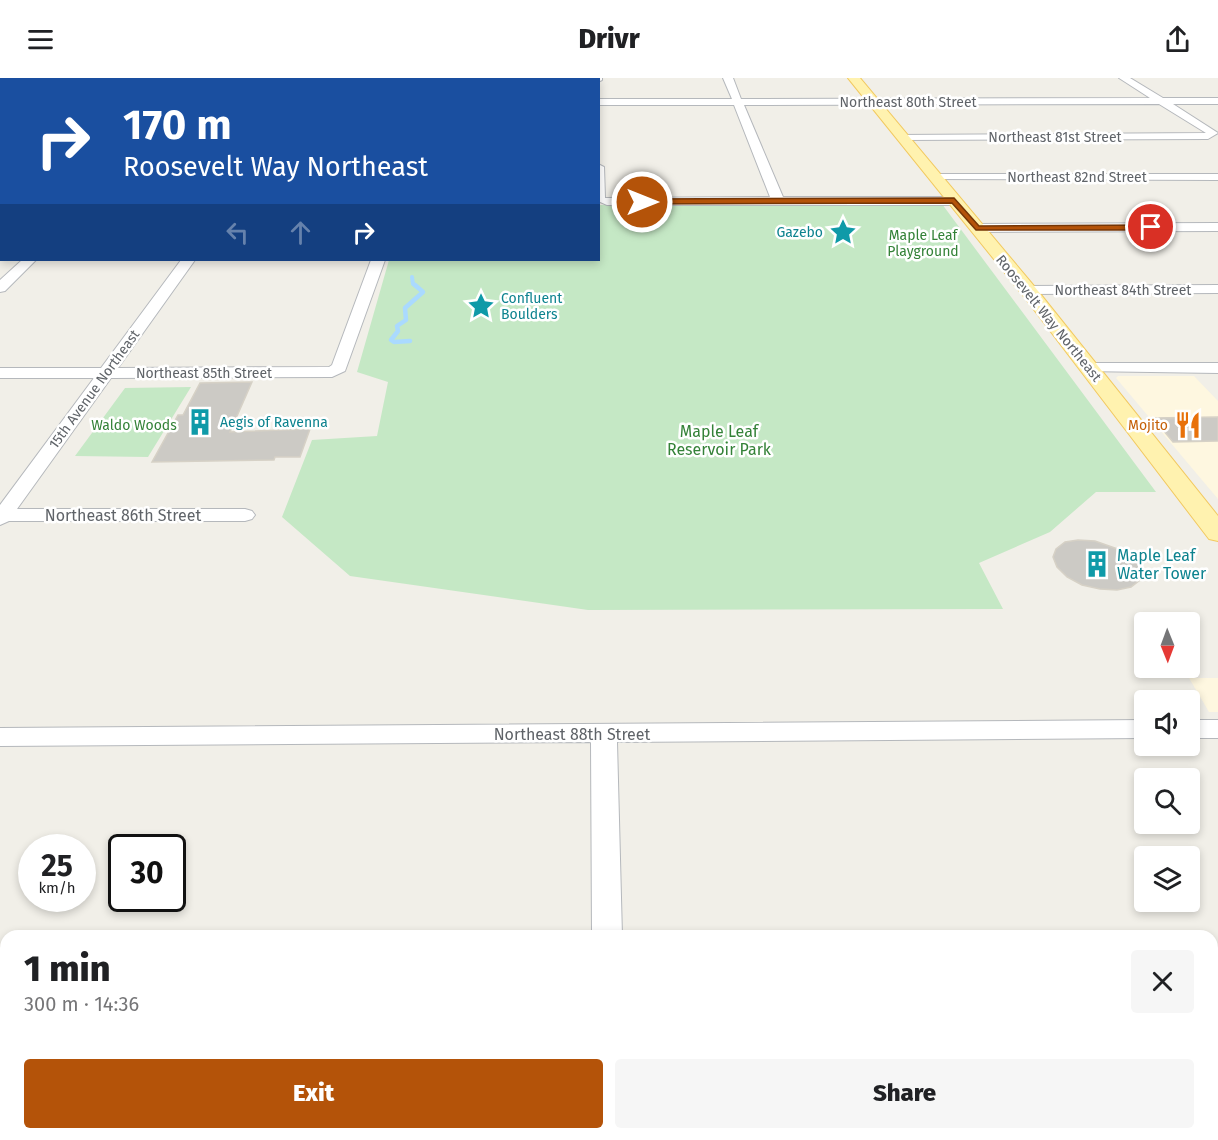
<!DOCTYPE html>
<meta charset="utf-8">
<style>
:root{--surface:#fff;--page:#f6f6f6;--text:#202124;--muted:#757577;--accent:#b45309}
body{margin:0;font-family:"Fira Sans",sans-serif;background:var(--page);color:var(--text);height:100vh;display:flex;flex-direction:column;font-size:22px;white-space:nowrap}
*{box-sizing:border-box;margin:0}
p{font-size:20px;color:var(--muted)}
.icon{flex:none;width:33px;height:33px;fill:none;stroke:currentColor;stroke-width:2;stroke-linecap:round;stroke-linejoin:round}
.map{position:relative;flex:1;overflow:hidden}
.sheet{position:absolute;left:0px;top:852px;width:1218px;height:210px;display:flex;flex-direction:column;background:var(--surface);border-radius:18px 18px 0 0;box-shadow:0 3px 9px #0003}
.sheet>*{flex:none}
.banner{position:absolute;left:0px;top:0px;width:600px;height:183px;box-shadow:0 3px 9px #0003;background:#1a4fa0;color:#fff;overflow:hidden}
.needle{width:39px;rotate:179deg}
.buttons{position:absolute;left:1134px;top:534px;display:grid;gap:12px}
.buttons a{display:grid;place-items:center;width:66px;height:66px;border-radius:6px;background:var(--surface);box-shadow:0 3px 9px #0003;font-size:30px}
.speed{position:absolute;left:18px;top:756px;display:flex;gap:12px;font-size:30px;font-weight:700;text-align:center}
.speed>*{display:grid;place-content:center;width:78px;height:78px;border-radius:50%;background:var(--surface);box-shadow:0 3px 9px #0003;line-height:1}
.speed small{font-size:15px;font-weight:400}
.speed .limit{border:3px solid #111;border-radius:9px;background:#fff;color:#111}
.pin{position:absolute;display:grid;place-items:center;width:51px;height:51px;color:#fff;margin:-26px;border:3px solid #fff;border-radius:50%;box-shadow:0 2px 6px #0007}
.me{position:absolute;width:66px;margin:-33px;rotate:90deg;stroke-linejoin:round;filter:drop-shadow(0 0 4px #0008)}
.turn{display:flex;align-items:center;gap:21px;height:126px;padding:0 24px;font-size:27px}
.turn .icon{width:78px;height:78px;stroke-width:2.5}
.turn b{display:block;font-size:42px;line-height:51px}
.lanes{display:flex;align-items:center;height:57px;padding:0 24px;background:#0003;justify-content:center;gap:30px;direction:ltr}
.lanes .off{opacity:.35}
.round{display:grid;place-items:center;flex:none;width:63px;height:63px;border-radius:6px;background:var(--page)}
.overview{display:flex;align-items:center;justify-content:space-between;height:102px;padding:0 24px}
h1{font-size:36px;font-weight:800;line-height:45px}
.action{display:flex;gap:12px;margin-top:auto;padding:12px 24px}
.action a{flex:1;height:69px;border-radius:6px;background:var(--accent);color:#fff;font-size:24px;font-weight:800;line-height:69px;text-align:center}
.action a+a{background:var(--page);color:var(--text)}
header{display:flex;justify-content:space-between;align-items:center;height:78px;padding:0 24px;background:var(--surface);font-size:27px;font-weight:800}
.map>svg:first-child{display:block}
</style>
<header><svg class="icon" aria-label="menu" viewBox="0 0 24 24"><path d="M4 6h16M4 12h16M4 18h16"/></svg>Drivr<svg class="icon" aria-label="share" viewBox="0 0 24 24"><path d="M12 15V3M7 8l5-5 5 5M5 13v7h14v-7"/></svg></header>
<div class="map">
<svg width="1218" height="1062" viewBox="0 0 1218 1062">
<rect width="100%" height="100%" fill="#f1efe8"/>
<path fill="#fef7e0" d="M1118 298H1194L1218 323V421L1116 300Z
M1189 600H1218V634H1209Z"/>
<path fill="#c5e8c5" d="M942 126 1156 414H1096L1050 454 979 485 1003 531 588 532 350 498 282 439 312 362 377 358 388 304 357 294 389 182H598L599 127Z
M191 309 148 379 75 378 125 310Z"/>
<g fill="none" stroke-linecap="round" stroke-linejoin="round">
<path stroke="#aadaff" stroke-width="4" d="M412 199 413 206 417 209"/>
<path stroke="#aadaff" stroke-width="4.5" d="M410 263 394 264 391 262 398 253 397 248 406 242 405 230 423 214 415 207"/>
</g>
<path fill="#cccac5" stroke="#d6d1c6" stroke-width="1.5" d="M252 304 230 354 310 351 300 379H275L274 382 152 384 178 337H183L200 305Z
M1218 339V363L1173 364 1153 340Z
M1078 462 1095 463 1126 474 1137 484 1142 493 1140 502 1131 509 1117 512 1100 511 1082 507 1067 499 1057 489 1053 479 1056 471 1065 464Z"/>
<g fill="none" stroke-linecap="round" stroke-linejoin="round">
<defs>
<path id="minor" d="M98 0H108L97 2Z
M205 0H215L205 2Z
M435 0H445V2H435Z
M592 0H602V2L598 4V2Z
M723 0H733L741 21 1150 20 1119 0H1130L1163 20H1218V26H1173L1218 55 1208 61 902 62 898 61V57L1206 55 1159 26 744 27 783 119H954L960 123 954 127H607L598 123V86L604 89 605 120 770 119 734 27H598V21H732Z
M0 23H2V29H0Z
M0 75H2L0 82Z
M936 96H1218V102L932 101 930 99Z
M0 122 2 123V131L0 130Z
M1218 145V153L976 154 970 150 976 146Z
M22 182H36L5 213 0 214V202Z
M181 182H195L118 290 329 289 332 287 371 182H385L345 293 332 299 111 300 17 431H245L252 433 255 437 252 441 245 443H9L0 447V427L94 300H0V290H101Z
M1218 207V215L1028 216 1021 212 1028 208Z
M1089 285H1218V295L1083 293 1081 290 1083 287Z
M1144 642V660L617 664 622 858H592L591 664 0 668V650Z
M1190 642H1218V660H1190Z
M1212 1021H1218V1057L1210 1056Z
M0 1030H6V1056H21L19 1061 0 1062Z
M590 1056H626V1062H590Z"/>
<path id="major" d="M310 0H322L310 2Z
M511 0H527L510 2Z
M848 0H860L1034 208 1218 438V463L1209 461 1022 216Z
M0 129H2V139H0Z"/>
</defs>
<use href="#minor" stroke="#b5b8bc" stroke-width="2"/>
<use href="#major" stroke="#f2c960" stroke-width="2"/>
<use href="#minor" fill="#fff" fill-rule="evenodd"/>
<use href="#major" fill="#fff2af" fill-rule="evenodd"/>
</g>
<path fill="#b45309" stroke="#753606" stroke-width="1.5" d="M954 120 979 148 1151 147 1155 149 1151 152H976L952 125 642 126 638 124 642 121Z"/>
<defs>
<symbol id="sight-bare" viewBox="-9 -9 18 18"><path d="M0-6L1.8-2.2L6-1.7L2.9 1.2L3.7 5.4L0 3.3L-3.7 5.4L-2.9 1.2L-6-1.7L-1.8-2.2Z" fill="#0f9aa8" stroke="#fff" stroke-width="2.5" paint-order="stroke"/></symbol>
<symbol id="building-bare" viewBox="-9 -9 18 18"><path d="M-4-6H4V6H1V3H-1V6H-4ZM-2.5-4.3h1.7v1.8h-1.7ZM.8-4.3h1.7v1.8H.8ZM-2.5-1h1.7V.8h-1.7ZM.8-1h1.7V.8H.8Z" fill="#0f9aa8" stroke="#fff" stroke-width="2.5" paint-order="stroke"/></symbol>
<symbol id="restaurant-bare" viewBox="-9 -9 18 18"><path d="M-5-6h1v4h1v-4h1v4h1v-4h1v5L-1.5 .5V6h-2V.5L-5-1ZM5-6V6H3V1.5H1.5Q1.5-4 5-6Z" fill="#e8710a" stroke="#fff" stroke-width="2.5" paint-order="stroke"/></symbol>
</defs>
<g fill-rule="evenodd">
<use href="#sight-bare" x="824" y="135" width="38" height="38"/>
<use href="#sight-bare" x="462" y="209" width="38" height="38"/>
<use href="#building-bare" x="181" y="325" width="38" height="38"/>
<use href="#restaurant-bare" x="1169" y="328" width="38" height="38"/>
<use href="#building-bare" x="1078" y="467" width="38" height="38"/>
</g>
<g text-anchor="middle" stroke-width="5" stroke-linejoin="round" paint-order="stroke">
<g font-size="14" fill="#5f6368" stroke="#fff">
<text x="908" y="29">Northeast 80th Street</text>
<text x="1055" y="64">Northeast 81st Street</text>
<text x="1077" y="104">Northeast 82nd Street</text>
<text x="1123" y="217">Northeast 84th Street</text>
<text transform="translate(1049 240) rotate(51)" y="5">Roosevelt Way Northeast</text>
<text x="204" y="300">Northeast 85th Street</text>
<text transform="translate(94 311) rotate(-54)" y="5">15th Avenue Northeast</text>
</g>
<g font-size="14" fill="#0d838f" stroke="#fff" text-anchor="start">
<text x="823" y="159" text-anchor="end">Gazebo</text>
<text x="501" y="225">Confluent<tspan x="501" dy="16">Boulders</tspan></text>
<text x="220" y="349">Aegis of Ravenna</text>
</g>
<g font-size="14" fill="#348238" stroke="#fff">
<text x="923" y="162">Maple Leaf<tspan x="923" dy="16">Playground</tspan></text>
<text x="134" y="352">Waldo Woods</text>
</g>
<g font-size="14" fill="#c56008" stroke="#fff" text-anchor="end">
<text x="1168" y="352">Mojito</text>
</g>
<g font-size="16" fill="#348238" stroke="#fff">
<text x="719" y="359">Maple Leaf<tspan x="719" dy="18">Reservoir Park</tspan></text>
</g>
<g font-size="16" fill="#5f6368" stroke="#fff">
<text x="123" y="443">Northeast 86th Street</text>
<text x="572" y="662">Northeast 88th Street</text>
</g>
<g font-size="16" fill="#0d838f" stroke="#fff" text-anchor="start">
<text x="1117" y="483">Maple Leaf<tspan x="1117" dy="18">Water Tower</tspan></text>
</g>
</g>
</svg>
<div class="buttons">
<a><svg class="needle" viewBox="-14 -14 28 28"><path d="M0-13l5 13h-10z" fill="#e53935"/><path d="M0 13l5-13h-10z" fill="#757577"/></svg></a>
<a><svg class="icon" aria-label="sound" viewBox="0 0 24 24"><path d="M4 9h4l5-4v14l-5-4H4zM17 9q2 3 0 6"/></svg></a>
<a><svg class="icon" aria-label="search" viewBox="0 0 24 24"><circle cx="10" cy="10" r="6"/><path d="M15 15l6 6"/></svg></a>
<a><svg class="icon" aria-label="layers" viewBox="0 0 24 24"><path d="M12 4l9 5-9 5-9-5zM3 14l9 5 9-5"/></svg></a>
</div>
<div class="speed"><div>25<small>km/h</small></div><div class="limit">30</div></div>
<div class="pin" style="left:1151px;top:149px;background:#d93025"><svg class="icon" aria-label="arrive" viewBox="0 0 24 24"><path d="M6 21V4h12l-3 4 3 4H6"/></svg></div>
<svg class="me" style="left:642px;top:124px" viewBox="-20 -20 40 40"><circle r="17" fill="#b45309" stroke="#fff" stroke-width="3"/><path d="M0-11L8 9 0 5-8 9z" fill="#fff"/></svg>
<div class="banner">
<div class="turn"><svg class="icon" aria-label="right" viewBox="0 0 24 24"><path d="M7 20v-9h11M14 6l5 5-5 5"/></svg><div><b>170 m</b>Roosevelt Way Northeast</div></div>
<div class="lanes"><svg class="icon off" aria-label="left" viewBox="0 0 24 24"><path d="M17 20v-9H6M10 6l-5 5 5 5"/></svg><svg class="icon off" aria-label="ahead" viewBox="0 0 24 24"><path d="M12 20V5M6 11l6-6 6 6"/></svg><svg class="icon" aria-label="right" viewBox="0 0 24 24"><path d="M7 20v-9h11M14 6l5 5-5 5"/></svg></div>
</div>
<section class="sheet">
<div class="overview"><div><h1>1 min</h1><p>300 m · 14:36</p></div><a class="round"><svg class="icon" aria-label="close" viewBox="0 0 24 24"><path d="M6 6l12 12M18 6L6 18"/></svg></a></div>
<div class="action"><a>Exit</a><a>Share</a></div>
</section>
</div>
